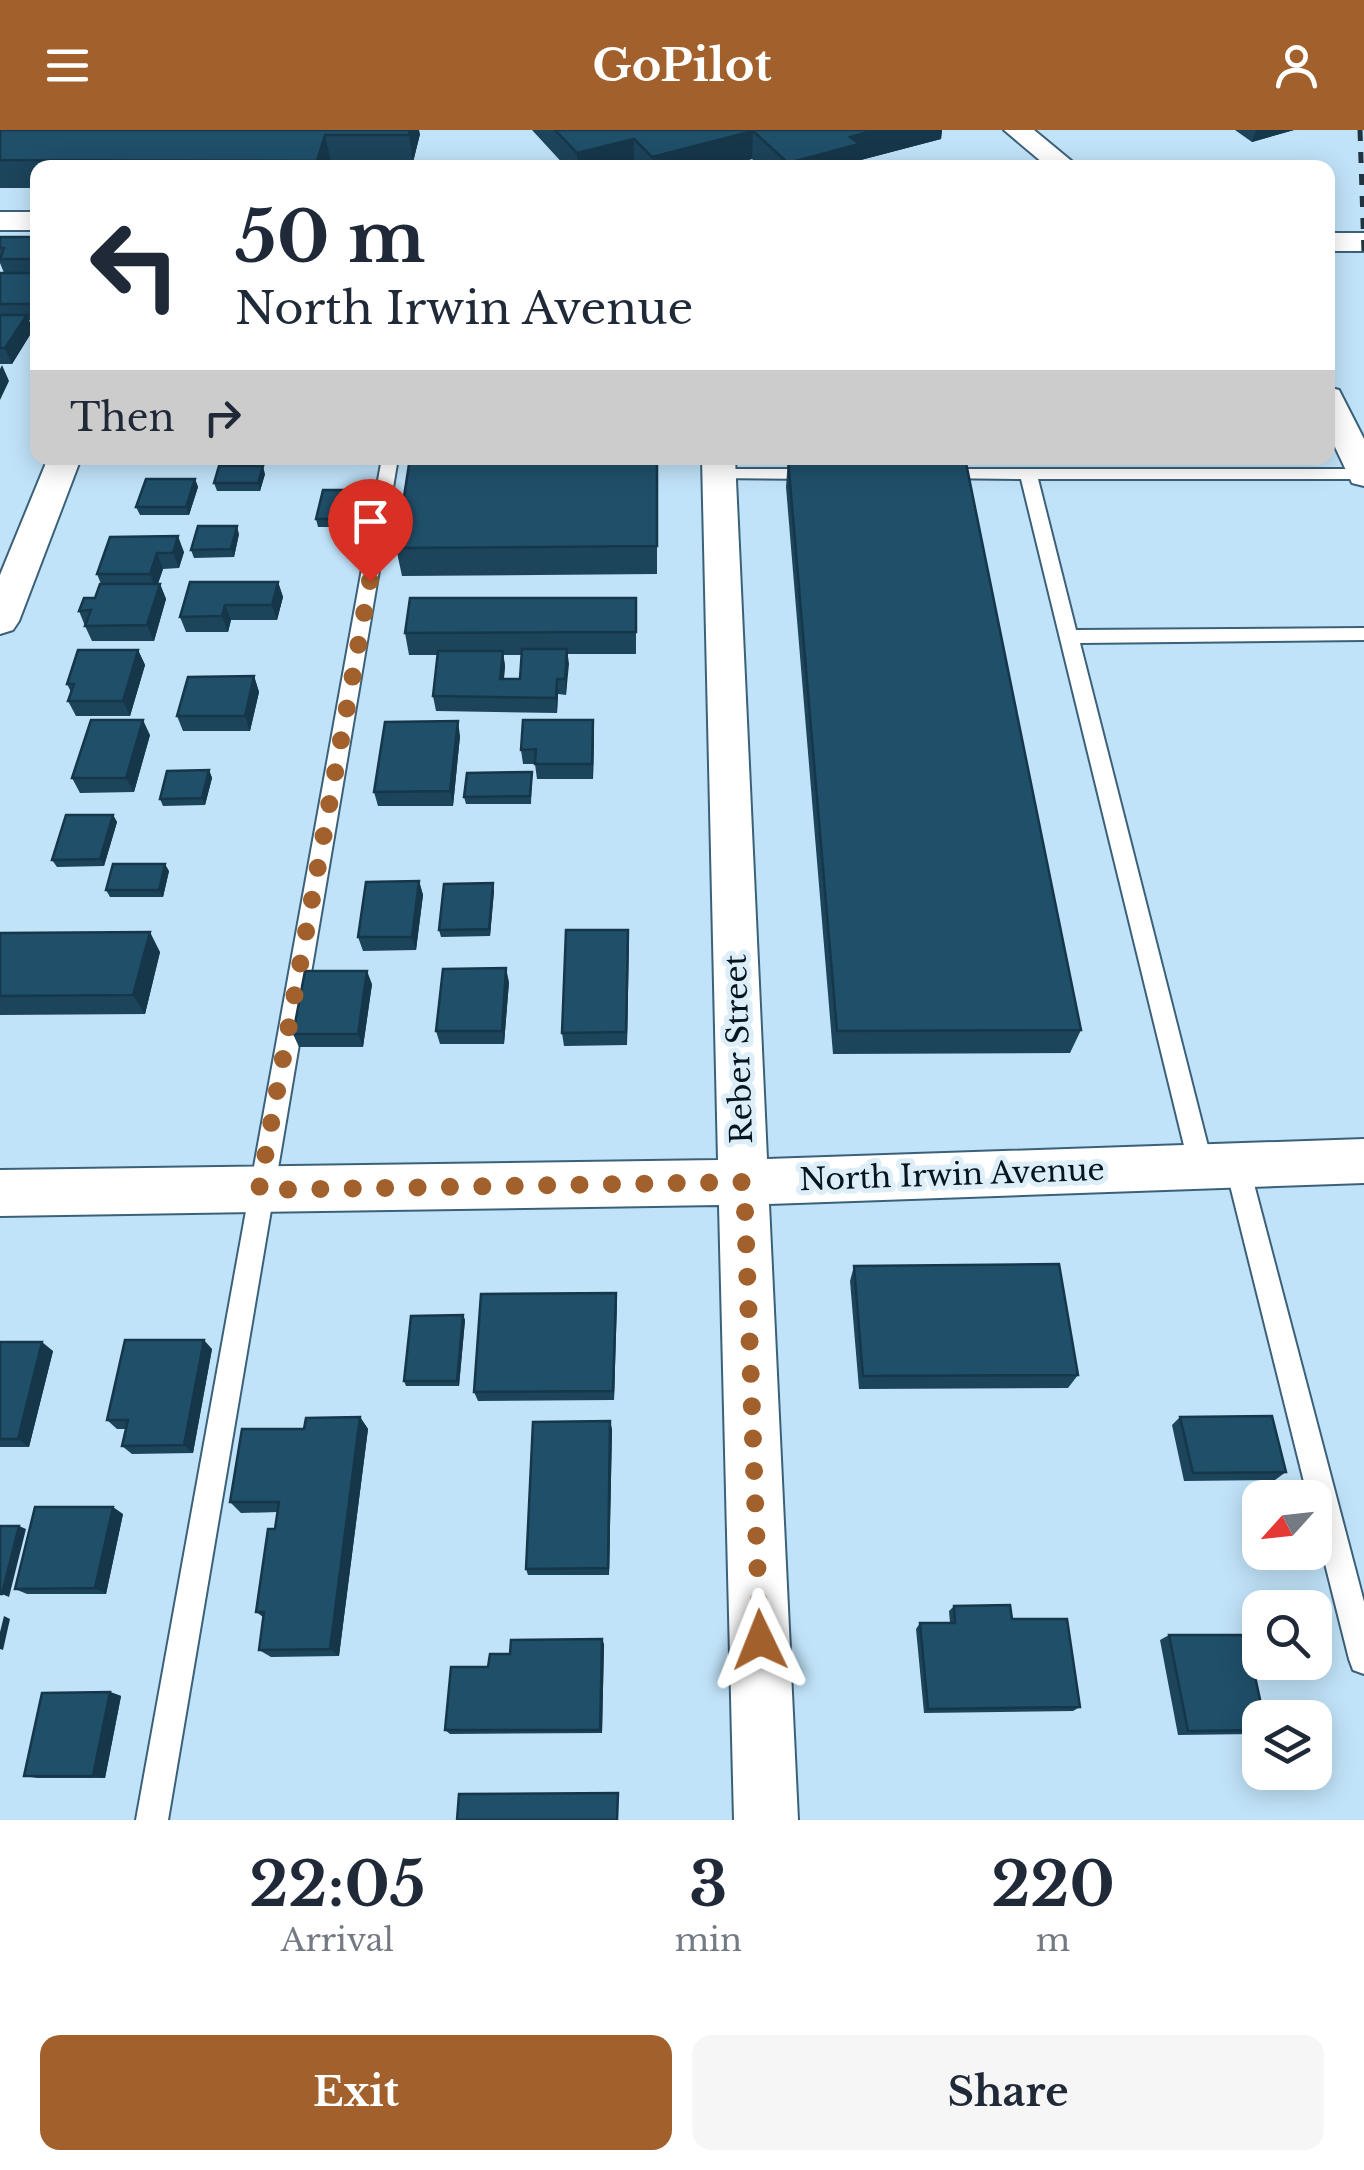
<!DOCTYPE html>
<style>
:root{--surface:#fff;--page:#f6f6f7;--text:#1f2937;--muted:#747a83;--accent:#a2612c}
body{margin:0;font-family:"Libre Baskerville",serif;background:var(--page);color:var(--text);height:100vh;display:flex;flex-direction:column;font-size:38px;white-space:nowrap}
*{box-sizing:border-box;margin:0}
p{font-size:32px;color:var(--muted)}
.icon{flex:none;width:55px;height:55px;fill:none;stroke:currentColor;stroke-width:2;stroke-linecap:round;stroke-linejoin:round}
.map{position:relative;height:1690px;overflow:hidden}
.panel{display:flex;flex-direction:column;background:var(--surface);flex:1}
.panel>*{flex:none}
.guide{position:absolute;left:30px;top:30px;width:1305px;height:305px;border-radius:20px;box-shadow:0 5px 25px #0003;background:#fff;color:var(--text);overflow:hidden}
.needle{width:65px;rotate:243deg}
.fabs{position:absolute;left:1242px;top:1350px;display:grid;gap:20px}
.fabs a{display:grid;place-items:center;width:90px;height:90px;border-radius:20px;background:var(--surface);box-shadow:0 5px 25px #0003;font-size:50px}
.pin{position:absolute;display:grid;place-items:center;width:85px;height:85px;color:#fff;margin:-102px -42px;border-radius:50% 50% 50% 0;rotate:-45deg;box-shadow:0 0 10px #0007}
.pin .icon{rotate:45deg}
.me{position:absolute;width:110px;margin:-55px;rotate:358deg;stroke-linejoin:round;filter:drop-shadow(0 0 8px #0008)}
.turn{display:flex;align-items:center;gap:35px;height:210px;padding:0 40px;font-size:45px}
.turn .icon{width:130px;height:130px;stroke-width:2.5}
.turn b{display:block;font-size:70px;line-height:85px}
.then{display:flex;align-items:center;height:95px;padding:0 40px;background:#0003;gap:20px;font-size:38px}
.eta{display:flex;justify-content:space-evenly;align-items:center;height:170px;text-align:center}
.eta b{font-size:60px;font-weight:800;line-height:70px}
.primary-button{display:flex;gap:20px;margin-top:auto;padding:20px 40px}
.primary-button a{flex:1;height:115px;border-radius:20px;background:var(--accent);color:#fff;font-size:40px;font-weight:800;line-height:115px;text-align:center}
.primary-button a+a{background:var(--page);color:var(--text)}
header{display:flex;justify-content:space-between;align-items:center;height:130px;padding:0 40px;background:var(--accent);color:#fff;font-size:45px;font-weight:800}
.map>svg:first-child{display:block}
</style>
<header><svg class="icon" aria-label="menu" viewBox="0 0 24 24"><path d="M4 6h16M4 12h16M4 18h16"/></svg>GoPilot<svg class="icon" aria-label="person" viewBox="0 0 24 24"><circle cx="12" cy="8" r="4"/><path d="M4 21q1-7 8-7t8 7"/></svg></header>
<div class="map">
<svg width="1364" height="1690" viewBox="0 0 1364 1690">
<rect width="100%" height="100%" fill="#c1e3f9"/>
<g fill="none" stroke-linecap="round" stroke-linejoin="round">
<defs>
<path id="service" d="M382 328H398L168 1690H136Z
M718 339H818L826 344 818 349 712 348V340Z
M940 339H1364L1363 349H1038L1076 500 1364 498V510L1080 513 1213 1036 1210 1044 1201 1047 1192 1044 1189 1036 1021 349 934 348V340Z
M1237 1024 1246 1027 1249 1035 1364 1472V1544L1353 1540 1349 1529 1315 1394V1368H1308L1225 1035 1228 1027Z"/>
<path id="minor" d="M1004 0H1034L1080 38H1049Z
M0 82H38V100H0Z
M1328 103H1364V121H1328Z
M1328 257 1339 260 1364 309V356L1352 353 1328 302Z
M48 328H81L19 491 13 500 0 504V445Z
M702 328H735L767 1029 1364 1009V1053L769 1074 798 1690H734L719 1075 0 1086V1040L718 1030Z"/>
</defs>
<use href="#service" stroke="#3b6179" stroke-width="4"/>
<use href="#minor" stroke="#3b6179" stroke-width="4"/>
<use href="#service" fill="#fff" fill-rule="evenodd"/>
<use href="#minor" fill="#fff" fill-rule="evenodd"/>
<path stroke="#21333e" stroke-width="5" stroke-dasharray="11 11" stroke-linecap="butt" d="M1360 0 1364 122"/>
</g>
<path fill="#1c445b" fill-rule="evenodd" d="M0 0 420 4 413 32H331L329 38H38V58H0Z
M532 0H942L941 9 857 31V38H761L752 29 717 38H636L634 36 628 38H567Z
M1235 0H1294L1252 12Z
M0 107H38V190H29L33 200 12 234H0V144L4 143 0 133Z
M657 328V444L402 446 396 418Z
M788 329 1081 900 1070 923 833 924 786 357Z
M265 344 260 361H217L214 353Z
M195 349 198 357 189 385H140L136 377Z
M365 360 367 367 361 397H318L316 389Z
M239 404 234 427 194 428 191 420Z
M110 407 184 422 179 438 163 439 158 454H160L166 469 154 511H92L85 496 79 481 95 468 101 454 97 444Z
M278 452 283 467 277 490H231L228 502H186L180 487Z
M636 468V524H568L566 565 558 564 557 583 436 581 433 566 438 525H409L405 503ZM503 525H522L520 549H504L505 536Z
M138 520 145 535 130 586H76L68 571 71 562 67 554Z
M254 546 259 562 250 601H183L177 586Z
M150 605 134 662 80 663 72 648Z
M594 605 593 649H537L535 634H523L521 620Z
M460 606 453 676H378L374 662Z
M209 640 212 648 205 675 163 676 160 669Z
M532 642 531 674H466L464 667Z
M113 685 117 692 104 736 57 737 52 730Z
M169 741 163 767H110L106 760Z
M419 751 423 765 416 820 363 821 358 807Z
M494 761 490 806 441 807 439 800Z
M628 800 627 915 564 916 562 903Z
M0 803 160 822 145 884 0 885Z
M509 852 504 914H440L436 901Z
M372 854 363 917H299L293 904Z
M854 1136 1078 1245 1068 1258 859 1259 850 1151Z
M616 1163 614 1270 478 1271 474 1262Z
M463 1185 465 1190 459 1256H406L404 1251Z
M0 1212 53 1221 29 1317H0Z
M212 1219 193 1323 132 1324 122 1316 126 1299H117L107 1290Z
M360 1287 368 1299 339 1526 271 1527 259 1520 263 1487 256 1482 278 1382 241 1383 230 1372 304 1299Z
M1180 1287 1286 1342 1275 1350 1184 1351 1172 1295Z
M610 1291 612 1300 609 1445H528L526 1439Z
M123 1384 106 1464H27L15 1459Z
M954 1476 1012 1489 1080 1577 1073 1581 924 1583 916 1499 920 1493H950L949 1481Z
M1169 1505 1260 1588V1602L1255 1604 1178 1605 1160 1510Z
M604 1514 602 1603 450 1604 445 1600 488 1537 510 1524Z
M110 1562 121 1566 105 1648H37L24 1646Z"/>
<path fill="#16374a" d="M410 0H419L420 4 413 32 409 5Z
M875 0H942L941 9 857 31V38H787L788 33 850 7Z
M1256 0H1294L1252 12Z
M753 1 752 29 717 38H652V27Z
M325 5 331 32 329 38H319L317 31Z
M634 9V36L628 38H578L577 23Z
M27 185 33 200 12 234 5 218Z
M2 235 9 251 0 270V239Z
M263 336 265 344 260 361 258 353Z
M195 349 198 357 189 385 186 377Z
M365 360 367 367 361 397 360 389Z
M237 396 239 404 234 427 231 419Z
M178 406 184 422 179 438 173 423Z
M157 423 163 439 156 459 150 444Z
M278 452 283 467 277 490 272 475Z
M160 454 166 469 154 511 147 495Z
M225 475 231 490 228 502 222 486Z
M567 519 569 534 566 565 565 549Z
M138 520 145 535 130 586 123 571Z
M503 521 505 536 502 564 500 549Z
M254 546 259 562 250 601 245 586Z
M557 549 558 564 557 583 556 568Z
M143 590 150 605 134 662 126 648Z
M593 590 594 605 593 649 592 634Z
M458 591 460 606 453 676 450 661Z
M209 640 212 648 205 675 202 668Z
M113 685 117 692 104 736 100 729Z
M165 734 169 741 163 767 159 760Z
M419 751 423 765 416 820 412 807Z
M493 753 494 761 490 806 489 799Z
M628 800 629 813 627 915 626 902Z
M150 802 160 822 145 884 133 865Z
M506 838 509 852 504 914 502 901Z
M367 841 372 854 363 917 358 904Z
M616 1163 617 1173 614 1270 613 1261Z
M463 1185 465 1190 459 1256 457 1251Z
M204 1210 212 1219 193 1323 184 1315Z
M42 1212 53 1221 29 1317 18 1309Z
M360 1287 368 1299 339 1526 330 1519Z
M610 1291 612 1300 609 1445 608 1438Z
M113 1377 123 1384 106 1464 95 1458Z
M19 1396 26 1399 9 1467 2 1464Z
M4 1486 10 1489 3 1520 0 1519V1502Z
M602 1509 604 1514 602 1603 600 1600Z
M110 1562 121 1566 105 1648 93 1646Z"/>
<path fill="#204f6a" stroke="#16374a" stroke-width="2.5" d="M0 0H410L409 5H325L317 31 0 30Z
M555 0H875L850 7 859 14 788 33 753 1 652 27 634 9 577 23Z
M0 107H38V129H0L4 118H0Z
M0 143H38V171L36 174H0Z
M0 185H27L5 218H0Z
M410 328H657V416L396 418Z
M965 328 1081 900 837 901 788 329Z
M219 336H263L258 353H214Z
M146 349H195L186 377H136Z
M323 360H365L360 389H316Z
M198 396H237L231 419 191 420Z
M178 406 173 423H157L150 444H97L110 407Z
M190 452H278L272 475H225L222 486 180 487Z
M100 454H160L147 495 85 496 91 480 79 481 84 468H95Z
M410 468H636V502L405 503Z
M522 519H567L565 549H557L556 568 433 566 438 521H503L500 549H520Z
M78 520H138L123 571H68L74 554H67Z
M254 546 245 586H177L188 547Z
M91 590H143L126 648H72Z
M523 590H593L592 634H535L536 619 521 620Z
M458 591 450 661 374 662 385 592Z
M209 640 202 668 160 669 167 641Z
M532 642 530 666 464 667 467 643Z
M66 685H113L100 729 52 730Z
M113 734H165L159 760H106Z
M419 751 412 807H358L366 752Z
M493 753 489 799 439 800 444 754Z
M566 800H628L626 902 562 903Z
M150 802 133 865 0 866V803Z
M506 838 502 901H436L443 839Z
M305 841H367L358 904H293Z
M1059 1134 1078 1245 863 1246 854 1136Z
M616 1163 613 1261 474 1262 481 1164Z
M463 1185 457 1251H404L411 1186Z
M125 1210H204L184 1315 122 1316 128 1290H107Z
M0 1212H42L18 1309H0Z
M1272 1286 1286 1342 1193 1343 1180 1287Z
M360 1287 330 1519 259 1520 264 1482H256L268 1399H275L279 1372H230L242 1299H304L306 1288Z
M610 1291 608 1438 526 1439 533 1292Z
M35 1377H113L95 1458 15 1459Z
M0 1396H19L2 1464H0Z
M1010 1475 1012 1489H1067L1080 1577 928 1579 920 1493H955L954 1476Z
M1169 1505H1246L1264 1588H1260V1600L1188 1601Z
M602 1509 600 1600H445L451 1537H488L490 1524H510L511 1510Z
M110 1562 93 1646H24L42 1563Z
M618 1663 617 1690H457L459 1664Z"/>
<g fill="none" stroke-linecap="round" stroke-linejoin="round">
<path stroke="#a2612c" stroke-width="18" stroke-dasharray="0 32.4" d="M370 451 259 1060 744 1052 760 1510"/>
</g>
<g text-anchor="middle" stroke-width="10" stroke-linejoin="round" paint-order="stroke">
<g font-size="30" fill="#06161f" stroke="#ddeef9">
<text transform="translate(739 919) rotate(-92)" y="10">Reber Street</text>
<text transform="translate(952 1045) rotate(-2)" y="10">North Irwin Avenue</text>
</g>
</g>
</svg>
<div class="fabs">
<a><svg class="needle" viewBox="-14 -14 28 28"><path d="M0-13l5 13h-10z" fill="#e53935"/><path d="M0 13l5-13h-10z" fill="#747a83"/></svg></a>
<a><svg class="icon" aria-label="search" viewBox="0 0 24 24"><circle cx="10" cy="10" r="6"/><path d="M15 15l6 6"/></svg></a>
<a><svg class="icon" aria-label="layers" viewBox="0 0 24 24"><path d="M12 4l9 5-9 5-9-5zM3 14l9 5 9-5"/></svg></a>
</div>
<div class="pin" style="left:370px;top:451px;background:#d93025"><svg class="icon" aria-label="arrive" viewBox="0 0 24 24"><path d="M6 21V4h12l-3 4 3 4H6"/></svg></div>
<svg class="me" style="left:760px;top:1510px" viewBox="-20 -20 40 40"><path d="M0-17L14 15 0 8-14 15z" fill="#a2612c" stroke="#fff" stroke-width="4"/></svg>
<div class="guide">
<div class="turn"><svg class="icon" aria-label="left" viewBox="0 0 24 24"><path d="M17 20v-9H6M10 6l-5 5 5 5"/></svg><div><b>50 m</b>North Irwin Avenue</div></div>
<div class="then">Then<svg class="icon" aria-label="right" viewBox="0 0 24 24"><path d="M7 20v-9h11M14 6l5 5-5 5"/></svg></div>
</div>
</div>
<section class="panel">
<div class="eta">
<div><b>22:05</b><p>Arrival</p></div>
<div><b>3</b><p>min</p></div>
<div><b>220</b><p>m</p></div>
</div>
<div class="primary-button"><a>Exit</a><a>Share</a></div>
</section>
